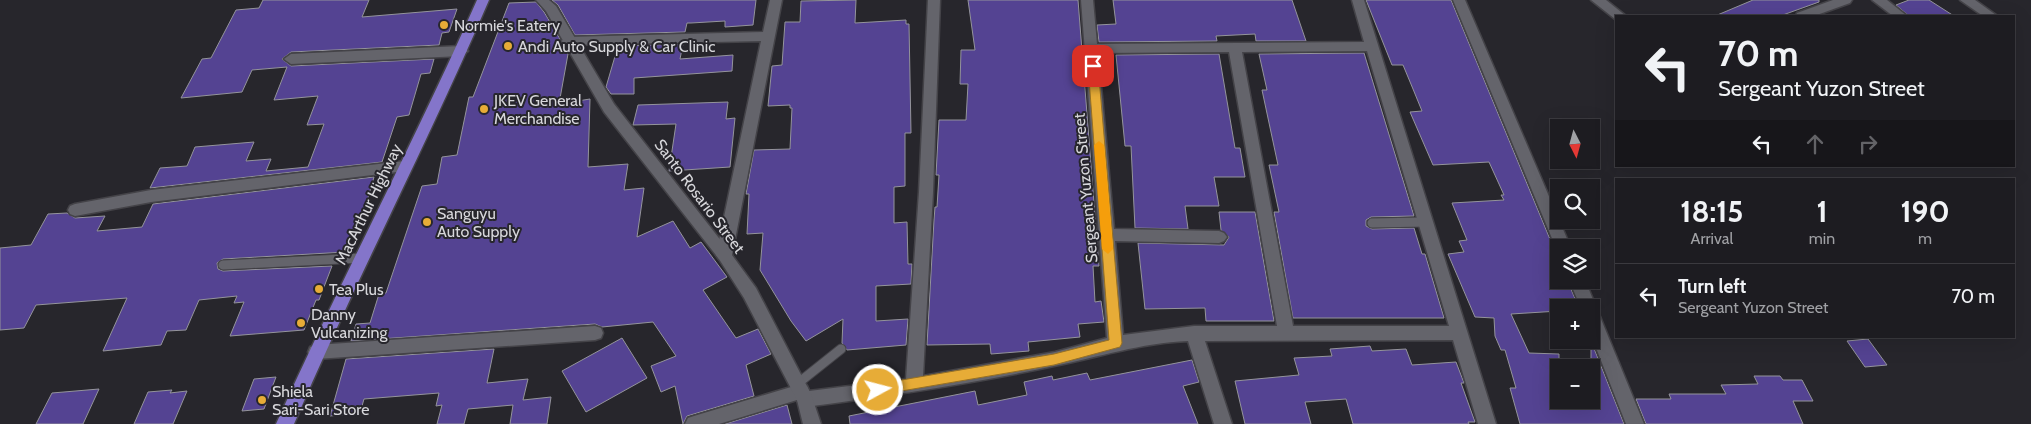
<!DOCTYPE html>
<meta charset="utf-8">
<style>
:root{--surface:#1d1c21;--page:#2a292e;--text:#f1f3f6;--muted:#a0a1a5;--line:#3b3a3f}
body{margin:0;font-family:Cabin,sans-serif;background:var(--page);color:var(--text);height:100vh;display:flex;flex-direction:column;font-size:19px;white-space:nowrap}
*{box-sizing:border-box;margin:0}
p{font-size:16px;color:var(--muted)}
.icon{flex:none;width:28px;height:28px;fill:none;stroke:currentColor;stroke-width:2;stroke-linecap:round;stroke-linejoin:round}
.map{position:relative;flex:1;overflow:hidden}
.sheet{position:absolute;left:1615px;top:178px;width:400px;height:160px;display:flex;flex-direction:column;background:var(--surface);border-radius:0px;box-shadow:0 5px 20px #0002,0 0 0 1px var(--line)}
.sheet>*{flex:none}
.hud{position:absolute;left:1615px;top:15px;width:400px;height:152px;border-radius:0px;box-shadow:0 5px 20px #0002,0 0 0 1px var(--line);background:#1d1c21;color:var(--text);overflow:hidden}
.needle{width:32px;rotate:174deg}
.fabs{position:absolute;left:1550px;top:119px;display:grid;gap:10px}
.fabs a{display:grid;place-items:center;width:50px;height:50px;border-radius:0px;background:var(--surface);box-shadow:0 5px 20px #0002,0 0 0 1px var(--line);font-size:25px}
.pin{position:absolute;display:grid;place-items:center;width:42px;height:42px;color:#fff;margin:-21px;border-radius:10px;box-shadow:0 2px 8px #0006}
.me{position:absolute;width:55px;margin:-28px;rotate:83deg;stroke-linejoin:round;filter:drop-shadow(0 0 4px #0008)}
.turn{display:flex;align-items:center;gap:18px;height:105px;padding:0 20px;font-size:22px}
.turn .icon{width:65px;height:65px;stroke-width:2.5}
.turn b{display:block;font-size:35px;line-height:42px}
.lanes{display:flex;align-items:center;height:48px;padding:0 20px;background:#0003;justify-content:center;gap:25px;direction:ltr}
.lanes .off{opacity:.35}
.eta{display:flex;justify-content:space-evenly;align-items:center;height:85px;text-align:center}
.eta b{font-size:30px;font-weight:700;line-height:35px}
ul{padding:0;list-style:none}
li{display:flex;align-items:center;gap:15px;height:65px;padding:0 20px;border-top:1px solid var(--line)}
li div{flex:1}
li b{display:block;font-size:19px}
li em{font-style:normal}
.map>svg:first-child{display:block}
</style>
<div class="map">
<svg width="2031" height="424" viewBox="0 0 2031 424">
<rect width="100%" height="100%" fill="#27262c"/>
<path fill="#544392" stroke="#94949b" d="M263 0H369L362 17 457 9 449 32 442 33 439 45 291 52 282 59 291 66 434 59 430 73 421 74 409 115 397 117 382 162 150 188 160 168 187 166 195 147 254 142 246 161 271 159 266 171 308 167 324 124 307 125 318 96 274 100 287 67 252 70 242 92 181 98 202 59 211 58 236 10 259 8Z
M552 0H756L753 25 725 27V21L691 23H687L685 32 575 35 558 5Z
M856 0 855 23 906 20V24H909L911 133H905V186L894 187V223L907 222 908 264H912L911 284 876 286V321L908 319 906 345 847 350 842 343 843 319 806 341 791 321 760 270 763 233 747 234 749 194H746L754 150 790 149 792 108H790V105L768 106 772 66 782 65 785 22H800L801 1Z
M968 0H1078L1099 266H1093L1095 302 1101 301 1104 322 1078 324 1080 337 1028 342 1029 351 991 354 990 344 927 345 934 220 935 207H937L939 175H936L939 120H966L968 84H960L961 50H975Z
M1113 0H1292L1306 41H1256L1255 34 1216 36 1217 41 1099 42 1097 25 1116 24Z
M1366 0H1451L1554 249 1559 254V280H1567L1579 308H1559V311L1511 314 1529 353 1559 354V400H1591V341L1624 424H1520L1510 388H1516L1505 350H1501L1495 336 1494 318 1475 317 1448 254 1464 252 1459 241 1467 240 1452 203 1504 200 1501 195H1504L1489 162 1433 165 1410 112 1422 111 1413 89 1403 65H1392Z
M1753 0H1819V2L1780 16H1715Z
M1909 0H1929L1954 16H1909L1896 5Z
M536 2 544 12 560 39 559 42 568 54 559 104 590 99 588 167 628 164 624 190 644 188 637 237 673 221 690 248 701 242 727 277 703 290 736 338 758 329 771 354 746 365 754 396 687 416 683 424 675 386 661 392 651 366 676 356 653 322 602 327 595 324 351 341 356 324 370 323 379 294 386 293 422 186 437 184 442 157 457 155 469 97H473L509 3Z
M683 44 680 59 733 55 732 71 634 78V94H611L606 87 618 46Z
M1364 53 1414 216 1371 217 1366 220V226L1372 229 1414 228 1422 254H1425L1444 318H1293L1274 212H1279L1269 165H1278L1262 90H1267L1259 54Z
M1219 54 1235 148H1240L1245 177H1214L1219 206H1185L1188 229 1135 228 1131 146H1125L1116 55Z
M728 102 726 119 735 118 730 167 669 171 676 124 633 125 638 105Z
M374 177 361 222 356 223 346 252 223 259 217 263 218 269 223 271 332 266 319 300H316L304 330 230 336 244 302 234 303 237 296 199 300 186 330 167 331 161 345 103 351 127 298 36 305 24 328 0 330V248L31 245 48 214 67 213 75 218 105 216 97 231 142 227 153 204Z
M1219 212H1255L1274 321H1206L1205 308 1145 309 1138 243 1224 245 1229 237 1221 230Z
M622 338 647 378 586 412 562 371Z
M1868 339 1887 365 1865 367 1847 341Z
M1370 346 1372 351 1406 349 1412 365 1456 362 1464 383H1461L1475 422H1468L1469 424H1353L1346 399 1305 402 1311 424H1245L1235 381 1299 375 1294 358 1332 356 1330 349Z
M494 349 487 383 528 379 523 400 551 397 547 424H510L513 405 468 409 464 424H437L442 405 436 406 439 393 364 399 360 413 330 416 346 359Z
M1192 360 1199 382 1183 386 1198 424H850L849 416 975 391 978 405 1027 395 1024 382 1052 376 1053 380 1087 373 1090 380Z
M1754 376H1780L1783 380H1802L1813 401H1793L1803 424H1646L1636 399H1671L1669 394H1726L1721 385 1758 384Z
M276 377 264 409 242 411 254 379Z
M99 389 83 424H36L52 393Z
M172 390 170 393 187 391 173 424H134L148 392Z
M787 405 792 424H725Z"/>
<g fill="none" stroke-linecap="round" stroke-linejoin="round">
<defs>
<path id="service" d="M1372 223 1426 222
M223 265 361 258
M797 384 841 349"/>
<path id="minor" d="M770 0H782L732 255 729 259 724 261 719 259 716 255 761 41 568 45 561 41 568 37 763 32Z
M928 0H940L933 192 923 376 1055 352 1107 338 1081 0H1093L1097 44 1364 42 1352 0H1364L1496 424H1478L1453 340 1205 341 1232 424H1214L1188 341C1140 343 1100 357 1054 366 971 384 888 396 805 407L799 404 797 400 719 424H685L688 418 694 416 801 384 807 386 809 391 906 379 919 192ZM1367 51 1449 326H1293L1242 52ZM1229 52 1277 326H1194L1123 335 1115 241 1219 243 1224 241 1227 237 1224 233 1219 231 1114 229 1098 53Z
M1453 0H1465L1571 248H1559V252L1556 248Z
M1591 0H1606L1626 16H1616L1615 19Z
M1833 0H1852L1850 3 1814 16H1796L1797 13Z
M1872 0H1887L1907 16H1893Z
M1960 0H1975L1996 15 1983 16Z
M461 46 468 51 461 56 291 64 284 59 291 54Z
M405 161 410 162 412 166 410 170 405 171 151 202 75 216 70 214 68 210 70 206 75 204 151 190Z
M1569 280H1585L1644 424H1626L1591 335V308H1581Z
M595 326 601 328 603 333 601 338 595 340 316 359 310 357 308 352 310 347 316 345Z"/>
<path id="tertiary" d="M536 0H549L556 6 614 104 729 251 756 288 811 394 821 424H803L797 400 744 298 719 259 604 112 546 11Z"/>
<path id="trunk" d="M477 0H489C428 143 355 281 294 424H276C340 281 414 143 477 0Z"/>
</defs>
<use href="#service" stroke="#444348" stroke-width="11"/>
<use href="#minor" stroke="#444348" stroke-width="3"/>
<use href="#tertiary" stroke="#444348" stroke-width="3"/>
<use href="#trunk" stroke="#444348" stroke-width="3"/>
<use href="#service" stroke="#64646b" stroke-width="9"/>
<use href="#minor" fill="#64646b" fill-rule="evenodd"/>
<use href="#tertiary" fill="#64646b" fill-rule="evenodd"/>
<use href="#trunk" fill="#8475ca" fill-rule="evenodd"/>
</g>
<path fill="#e7ac37" stroke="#967024" d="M1093 63 1098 66 1122 343 1120 347 1054 365 878 395 873 394 871 390 873 386 878 384 1054 354 1109 340 1088 66Z"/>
<path fill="#f59e0b" d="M1099 141 1104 145 1113 249 1108 254 1102 249 1094 145Z"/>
<g fill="#e7ac37" stroke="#27262c" stroke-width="2">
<circle cx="444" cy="25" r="5"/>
<circle cx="508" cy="46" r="5"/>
<circle cx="484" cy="109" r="5"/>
<circle cx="427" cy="222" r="5"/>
<circle cx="319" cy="289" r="5"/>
<circle cx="301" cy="323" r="5"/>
<circle cx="262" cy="400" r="5"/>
</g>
<g text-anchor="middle" stroke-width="4" stroke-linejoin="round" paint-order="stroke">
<g font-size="16" fill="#d7d7db" stroke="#27262c" text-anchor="start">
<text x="454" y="31">Normie's Eatery</text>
<text x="518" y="52">Andi Auto Supply &amp; Car Clinic</text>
<text x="494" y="106">JKEV General<tspan x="494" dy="18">Merchandise</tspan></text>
<text x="437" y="219">Sanguyu<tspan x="437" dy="18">Auto Supply</tspan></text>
<text x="329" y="295">Tea Plus</text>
<text x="311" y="320">Danny<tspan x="311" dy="18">Vulcanizing</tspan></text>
<text x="272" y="397">Shiela<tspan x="272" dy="18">Sari-Sari Store</tspan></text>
</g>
<g font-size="16" fill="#d7d7db" stroke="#27262c">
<text transform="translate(1085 188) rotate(-95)" y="6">Sergeant Yuzon Street</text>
<text transform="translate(700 196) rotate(53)" y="6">Santo Rosario Street</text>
<text transform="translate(368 204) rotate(-64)" y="6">MacArthur Highway</text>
</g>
</g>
</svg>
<div class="fabs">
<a><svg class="needle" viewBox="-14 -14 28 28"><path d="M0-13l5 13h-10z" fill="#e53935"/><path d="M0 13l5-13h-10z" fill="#a0a1a5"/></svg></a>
<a><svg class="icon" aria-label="search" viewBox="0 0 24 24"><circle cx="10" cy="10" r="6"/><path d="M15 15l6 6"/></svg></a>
<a><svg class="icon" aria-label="layers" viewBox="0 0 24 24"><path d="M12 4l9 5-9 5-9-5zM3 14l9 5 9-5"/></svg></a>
<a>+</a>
<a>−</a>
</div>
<div class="pin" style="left:1093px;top:66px;background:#d93025"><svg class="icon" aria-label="arrive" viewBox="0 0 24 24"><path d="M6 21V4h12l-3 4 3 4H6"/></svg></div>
<svg class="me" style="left:878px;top:390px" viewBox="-20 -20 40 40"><circle r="17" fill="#e7ac37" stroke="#fff" stroke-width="3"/><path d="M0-11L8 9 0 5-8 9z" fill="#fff"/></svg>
<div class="hud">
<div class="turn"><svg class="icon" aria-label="left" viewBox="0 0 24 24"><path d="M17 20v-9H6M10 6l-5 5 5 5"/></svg><div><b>70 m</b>Sergeant Yuzon Street</div></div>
<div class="lanes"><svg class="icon" aria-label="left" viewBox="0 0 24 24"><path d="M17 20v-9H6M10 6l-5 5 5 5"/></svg><svg class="icon off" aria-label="ahead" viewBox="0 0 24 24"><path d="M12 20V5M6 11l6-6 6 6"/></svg><svg class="icon off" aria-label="right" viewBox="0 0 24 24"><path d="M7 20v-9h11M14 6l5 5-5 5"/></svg></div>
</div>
<section class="sheet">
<div class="eta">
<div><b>18:15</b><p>Arrival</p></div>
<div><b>1</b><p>min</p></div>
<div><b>190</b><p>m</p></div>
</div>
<ul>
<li><svg class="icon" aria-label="left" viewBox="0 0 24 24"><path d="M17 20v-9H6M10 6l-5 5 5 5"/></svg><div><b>Turn left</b><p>Sergeant Yuzon Street</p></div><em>70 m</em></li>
</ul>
</section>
</div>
